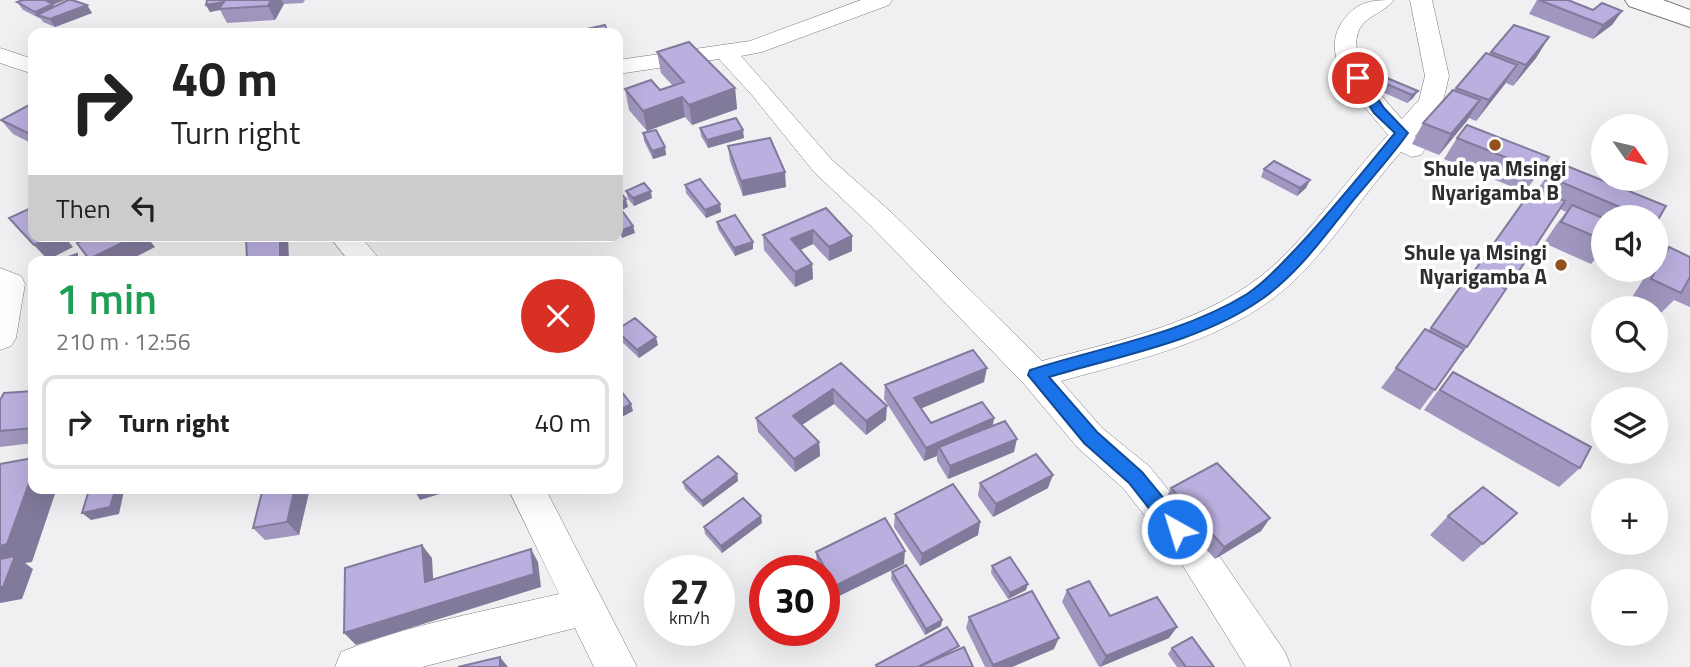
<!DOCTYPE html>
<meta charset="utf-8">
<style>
:root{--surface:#fff;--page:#f6f6f6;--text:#222;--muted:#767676;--line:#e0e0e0}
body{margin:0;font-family:"Titillium Web",sans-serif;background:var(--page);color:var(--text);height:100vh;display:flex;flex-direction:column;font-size:26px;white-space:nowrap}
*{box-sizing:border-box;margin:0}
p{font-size:23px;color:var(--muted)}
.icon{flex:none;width:38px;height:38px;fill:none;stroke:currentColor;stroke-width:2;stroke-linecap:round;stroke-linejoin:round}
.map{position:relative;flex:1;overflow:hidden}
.sheet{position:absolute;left:28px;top:256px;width:595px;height:238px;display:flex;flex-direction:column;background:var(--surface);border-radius:14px;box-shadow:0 7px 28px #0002}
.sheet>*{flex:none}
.banner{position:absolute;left:28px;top:28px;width:595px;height:214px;border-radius:14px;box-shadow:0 7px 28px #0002;background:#fff;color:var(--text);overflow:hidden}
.needle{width:46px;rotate:124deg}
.fabs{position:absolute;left:1591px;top:114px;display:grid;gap:14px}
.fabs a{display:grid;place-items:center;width:77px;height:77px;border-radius:50%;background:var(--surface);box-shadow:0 7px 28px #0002;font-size:35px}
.speed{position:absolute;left:644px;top:555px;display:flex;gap:14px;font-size:35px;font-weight:700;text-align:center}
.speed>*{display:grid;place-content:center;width:91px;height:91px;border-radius:50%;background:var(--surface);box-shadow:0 7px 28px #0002;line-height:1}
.speed small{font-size:18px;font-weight:400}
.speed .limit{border:10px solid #d22;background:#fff;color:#111}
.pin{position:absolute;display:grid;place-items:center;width:60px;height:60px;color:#fff;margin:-30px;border:4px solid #fff;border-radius:50%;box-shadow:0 2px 7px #0007}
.me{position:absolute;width:77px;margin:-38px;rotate:321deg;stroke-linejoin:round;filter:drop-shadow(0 0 5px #0008)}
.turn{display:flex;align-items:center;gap:24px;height:147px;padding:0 28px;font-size:32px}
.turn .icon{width:91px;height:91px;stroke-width:2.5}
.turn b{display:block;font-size:49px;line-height:60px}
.then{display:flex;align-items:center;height:66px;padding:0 28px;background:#0003;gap:14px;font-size:26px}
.round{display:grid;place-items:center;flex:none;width:74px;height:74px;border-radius:37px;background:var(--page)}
.head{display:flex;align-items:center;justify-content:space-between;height:119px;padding:0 28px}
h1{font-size:42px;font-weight:600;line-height:52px;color:#1e9e55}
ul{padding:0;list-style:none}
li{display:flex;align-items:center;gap:21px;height:94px;margin:0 14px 10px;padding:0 14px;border:4px solid var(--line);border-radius:14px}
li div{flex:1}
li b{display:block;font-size:26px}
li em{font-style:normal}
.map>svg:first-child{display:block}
</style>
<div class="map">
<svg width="1690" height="667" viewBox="0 0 1690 667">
<rect width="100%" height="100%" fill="#f0f0f2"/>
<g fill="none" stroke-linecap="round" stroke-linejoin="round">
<defs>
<path id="minor" d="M861 0H892L889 5 762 52 741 56 832 160 891 212 1042 361C1121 340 1209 322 1272 267 1315 228 1348 177 1388 135 1364 105 1313 57 1345 18 1359 1 1373 0 1394 0 1385 12 1368 15 1360 28 1344 57 1385 100 1402 119L1419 100 1425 76 1410 0H1432L1449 76 1443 101 1415 136 1425 149 1421 155 1412 157 1401 152C1364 193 1335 241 1295 280 1234 339 1140 359 1061 381L1102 428 1149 466 1204 534 1285 652 1291 667H1246L1178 558 1123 488 1078 448 1024 384 871 226 814 172 752 95 719 59 618 74V60L750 41Z
M0 48 33 59V74L0 63Z
M329 236H360L381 261H349Z
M0 268 21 276 25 284 16 338 11 346 0 350Z
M508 488H545L637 667H594L575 628 422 667H335L341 652C410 624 487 611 559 594Z"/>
<path id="tertiary" d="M1625 0H1663L1690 10V27L1629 6Z"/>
</defs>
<use href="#minor" stroke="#79797b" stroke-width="1"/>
<use href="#tertiary" stroke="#79797b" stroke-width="2"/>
<use href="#minor" fill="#fff" fill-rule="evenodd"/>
<use href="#tertiary" fill="#fff" fill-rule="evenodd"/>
</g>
<path fill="#a096bf" d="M282 0H305L303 3 284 4Z
M1537 0H1568L1593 10 1622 11 1612 25 1593 39 1529 14Z
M17 2 53 5 55 7 87 5 92 13 55 27 43 22 41 19 23 10Z
M284 4 275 20 227 23 220 10 210 12 206 5Z
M1549 37 1536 58 1513 86 1506 83 1476 121 1469 118 1439 155 1412 144 1423 123 1491 52Z
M657 52 735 88 737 109 692 125 685 117 647 131 629 110 625 89 660 90 673 86 661 73Z
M1382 82 1418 91 1413 98 1407 103 1378 90Z
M33 103V144L13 134 1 120Z
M700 128 744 138 708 148 701 136Z
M643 133 665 147 666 155 653 159 644 141Z
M1457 138 1540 171 1525 192 1444 159Z
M728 146 786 187 743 196 730 161Z
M1557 162 1666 206 1656 224V217H1603V250L1591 264 1544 243 1556 225 1566 212 1560 209 1467 347 1420 410 1381 388 1425 329 1429 330 1471 272 1472 273 1533 188 1537 190Z
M1264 169 1306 188 1297 196 1261 177Z
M685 185 720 204 721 212 706 218 686 193Z
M626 191 652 198 634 206 628 199Z
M826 208 852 236V251L829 261 813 244 800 250 812 264 813 279 795 287 764 250 763 235Z
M717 222 753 242V249L735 256 718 229Z
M1669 247 1690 257V307L1674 300 1661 313 1656 311V308H1650L1631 299 1649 270H1656V262Z
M618 329 658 345 639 358 618 338Z
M841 363 886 420 866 435 834 404 802 425 819 442 820 456 795 472 758 432 756 418Z
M1453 372 1580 468 1559 487 1424 410 1437 392Z
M984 382 921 408 931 423 994 418 993 426 1014 452 948 479 937 461V456L924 461 884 399 885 385Z
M33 391V443L0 447V400Z
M737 474 738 481 703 507 685 489 683 482Z
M980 483 1048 488 993 517 978 496Z
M263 488H310L299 535 265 540 253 528Z
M1171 488 1270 518 1261 531 1215 559 1164 502Z
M1517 513 1463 562 1430 535 1448 516Z
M895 514 980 522 978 535 920 566 894 527Z
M762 523 722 553 705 534 704 527Z
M816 552 904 564 835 598 824 578V570H820L817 564Z
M992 566 1026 590 1008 599 991 573Z
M892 572 942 620 941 626 925 635 891 579Z
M1067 590 1110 616 1177 627 1169 638 1099 667 1062 602Z
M969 617 1054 649 1012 667H985L966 628Z
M1172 648 1214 667H1177L1168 654Z"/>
<path fill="#827a9b" d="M44 0H65L53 5 58 12 37 15 40 19 35 12Z
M224 0H228V9H219L220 10 210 12 206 5Z
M271 0H282L284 4 275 20 268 6Z
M87 5 92 13 55 27 50 19Z
M1622 11 1612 25 1593 39 1603 25Z
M1549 37 1536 58 1513 86 1526 65Z
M1517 65 1504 85 1476 121 1489 100Z
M735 88 737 109 692 125 689 105Z
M1418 91 1413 98 1407 103 1412 95Z
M682 97 685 117 647 131 643 111Z
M1480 100 1467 121 1439 155 1451 134Z
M743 130 744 138 708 148 707 140Z
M665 147 666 155 653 159 652 151Z
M785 172 786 187 743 196 741 181Z
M1310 180 1306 188 1297 196 1300 188Z
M651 191 652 198 634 206 633 198Z
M626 199 628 207 618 212V204Z
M720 204 721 212 706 218 705 210Z
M633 226 635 233 622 238 620 231Z
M813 230V244L792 254 791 239Z
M53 236H64L73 247 48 260 34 245Z
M136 236H146L155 247 128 261H91L89 259Z
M280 236H288L289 261H267Z
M852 236V251L829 261V247Z
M753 242V249L735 256 734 248Z
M812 264 813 279 795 287V272Z
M656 337 658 345 639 358 637 350Z
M987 368 984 382 913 412 914 398Z
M833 389 834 404 794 430 793 416Z
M631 404 633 411 618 419V411Z
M887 406 886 420 866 435V421Z
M994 418 991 432 939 447 937 456 924 461 926 448Z
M1017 439 1014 452 948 479 950 466Z
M819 442 820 456 795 472 794 459Z
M33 472V488H57L32 562 25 563 33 569 22 599 0 603V546Z
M737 474 738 481 703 507 702 501Z
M1053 475 1048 488 993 517 996 504Z
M116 488H121L124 491 119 514 91 520 82 513Z
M295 488H310L299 535 287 522Z
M413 488H459L420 500Z
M761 516 762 523 722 553 721 546Z
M1270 518 1261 531 1215 559 1224 547Z
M980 522 978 535 920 566 922 554Z
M422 545 432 558 434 594 425 582Z
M531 549 538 562 541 587 356 645 344 633Z
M905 551 904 564 835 598V586Z
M1028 584 1026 590 1008 599 1010 593Z
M942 620 941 626 925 635 926 629Z
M1177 627 1169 638 1100 667 1106 656Z
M1059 638 1054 649 1012 667H993V665Z
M500 657 508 667H500Z"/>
<path fill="#baafde" stroke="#827a9b" stroke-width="2" d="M23 0H45L53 4 35 12 17 2Z
M68 0H72L87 5 50 19 37 15Z
M207 0H224V2L206 5Z
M225 0H271L268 6 219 9Z
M1539 0H1568L1593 10 1602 3 1622 11 1603 25Z
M605 25 608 33H588L587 29Z
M1514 25 1549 37 1526 65 1491 52Z
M137 29 178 33H132Z
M689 42 735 88 689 105 682 97 643 111 625 89 651 80 660 90 684 82 657 52Z
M1486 53 1517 65 1489 100 1456 88Z
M1387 78 1418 91 1412 95 1382 82Z
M1453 90 1480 100 1451 134 1423 123Z
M33 103V135H32L1 120Z
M736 118 743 130 707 140 700 128Z
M1467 125 1549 157 1540 171 1457 138Z
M656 130 665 147 652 151 643 133Z
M770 138 785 172 741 181 728 146Z
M1274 161 1310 180 1300 188 1264 169Z
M1557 162 1666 206 1656 223V217H1643L1547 176Z
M700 179 720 204 705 210 685 185Z
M644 183 651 191 633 198 626 191Z
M1533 188 1565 201 1509 286 1475 270Z
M620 192 626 199 618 204V193Z
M1572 205 1603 218V240L1561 222Z
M33 207V236H53L34 245 9 218Z
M826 208 852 236 829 247 813 230 791 239 812 264 795 272 763 235Z
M623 212 633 226 620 231 618 227V214Z
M735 215 753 242 734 248 717 222Z
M90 236H136L89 259 77 243Z
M246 236H280V257L267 261H247Z
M1669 247 1690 257V277L1681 293 1651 279Z
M77 254V261H56Z
M1471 272 1506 289 1467 347 1431 328Z
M635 318 656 337 637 350 618 332V329Z
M1425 329 1464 349 1435 390 1396 368Z
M973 350 987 368 914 398 931 423 982 402 994 418 926 448 885 385Z
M841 363 887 406 866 421 833 389 793 416 819 442 794 459 756 418Z
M1453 372 1591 447 1580 468 1440 390Z
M618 387 631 404 618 411Z
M33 391V428L0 431V400L4 393Z
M1005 421 1017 439 950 466 939 447Z
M1036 454 1053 475 996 504 980 483Z
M718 456 737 474 702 501 683 482Z
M33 458V472L7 544 0 546V464Z
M1217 463 1270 518 1224 547 1171 488Z
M953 484 980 522 922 554 895 514Z
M1483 487 1517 513 1483 544 1448 516Z
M99 488H116L110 507 82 513 89 490Z
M263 488H295L287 522 253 528Z
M743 498 761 516 721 546 704 527Z
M885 518 905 551 835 586 816 552Z
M422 545 425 582 531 549 534 574 344 633 345 568Z
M15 556 3 587H0V559Z
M1010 557 1028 584 1010 593 992 566Z
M906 565 942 620 926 629 892 572Z
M1089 581 1110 616 1157 597 1177 627 1106 656 1067 590Z
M1032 591 1059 638 993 665 969 617Z
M947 627 959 646 918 667H877L876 665Z
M1192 637 1214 667H1186L1172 648Z
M964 647 973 667H918Z
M500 657V667H458Z"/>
<path fill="#1a73e8" stroke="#114b97" stroke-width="2" d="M1358 74 1362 75 1384 108 1408 133C1391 157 1370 180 1351 203 1324 237 1296 276 1259 301 1199 342 1118 356 1049 377L1097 432 1142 472 1184 523 1186 529 1184 535 1177 537 1170 535 1129 483 1084 443 1028 375 1030 370C1102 347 1182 334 1247 294 1263 283 1277 269 1290 255 1328 216 1361 174 1395 133L1374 113 1352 78Z"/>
<g fill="#92501e" stroke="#fff" stroke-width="2.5">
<circle cx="1495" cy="145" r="7"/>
<circle cx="1561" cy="265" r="7"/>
</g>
<g text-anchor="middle" stroke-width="7" stroke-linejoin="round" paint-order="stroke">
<g font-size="21" font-weight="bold" fill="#2e2e2f" stroke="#fff">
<text x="1495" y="176">Shule ya Msingi<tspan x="1495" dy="24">Nyarigamba B</tspan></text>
<text x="1547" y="260" text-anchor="end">Shule ya Msingi<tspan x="1547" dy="24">Nyarigamba A</tspan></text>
</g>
</g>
</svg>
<div class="fabs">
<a><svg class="needle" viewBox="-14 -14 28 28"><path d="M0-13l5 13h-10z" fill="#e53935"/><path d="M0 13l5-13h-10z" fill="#767676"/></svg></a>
<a><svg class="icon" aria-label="sound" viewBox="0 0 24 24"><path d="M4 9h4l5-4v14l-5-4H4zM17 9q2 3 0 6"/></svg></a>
<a><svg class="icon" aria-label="search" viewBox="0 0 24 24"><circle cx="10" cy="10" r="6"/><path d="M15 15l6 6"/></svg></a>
<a><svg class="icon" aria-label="layers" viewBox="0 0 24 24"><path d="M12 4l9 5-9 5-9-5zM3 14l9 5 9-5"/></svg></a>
<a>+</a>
<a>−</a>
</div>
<div class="speed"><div>27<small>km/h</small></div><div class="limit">30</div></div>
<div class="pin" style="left:1358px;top:78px;background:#d93025"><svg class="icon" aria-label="arrive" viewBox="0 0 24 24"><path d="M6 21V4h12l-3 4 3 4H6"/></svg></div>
<svg class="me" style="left:1177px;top:529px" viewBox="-20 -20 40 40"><circle r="17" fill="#1a73e8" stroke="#fff" stroke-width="3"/><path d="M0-11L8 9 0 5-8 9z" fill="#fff"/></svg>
<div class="banner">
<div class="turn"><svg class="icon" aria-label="right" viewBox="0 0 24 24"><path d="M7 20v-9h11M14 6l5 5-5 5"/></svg><div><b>40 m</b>Turn right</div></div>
<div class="then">Then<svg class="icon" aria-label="left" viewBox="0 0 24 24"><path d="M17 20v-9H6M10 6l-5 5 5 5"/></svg></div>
</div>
<section class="sheet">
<div class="head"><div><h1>1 min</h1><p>210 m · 12:56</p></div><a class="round" style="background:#d93025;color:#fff"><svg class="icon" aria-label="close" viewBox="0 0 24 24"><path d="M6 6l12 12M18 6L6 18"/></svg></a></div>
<ul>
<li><svg class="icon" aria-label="right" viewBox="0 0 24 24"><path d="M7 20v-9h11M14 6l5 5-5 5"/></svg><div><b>Turn right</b></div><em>40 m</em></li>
</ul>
</section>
</div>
